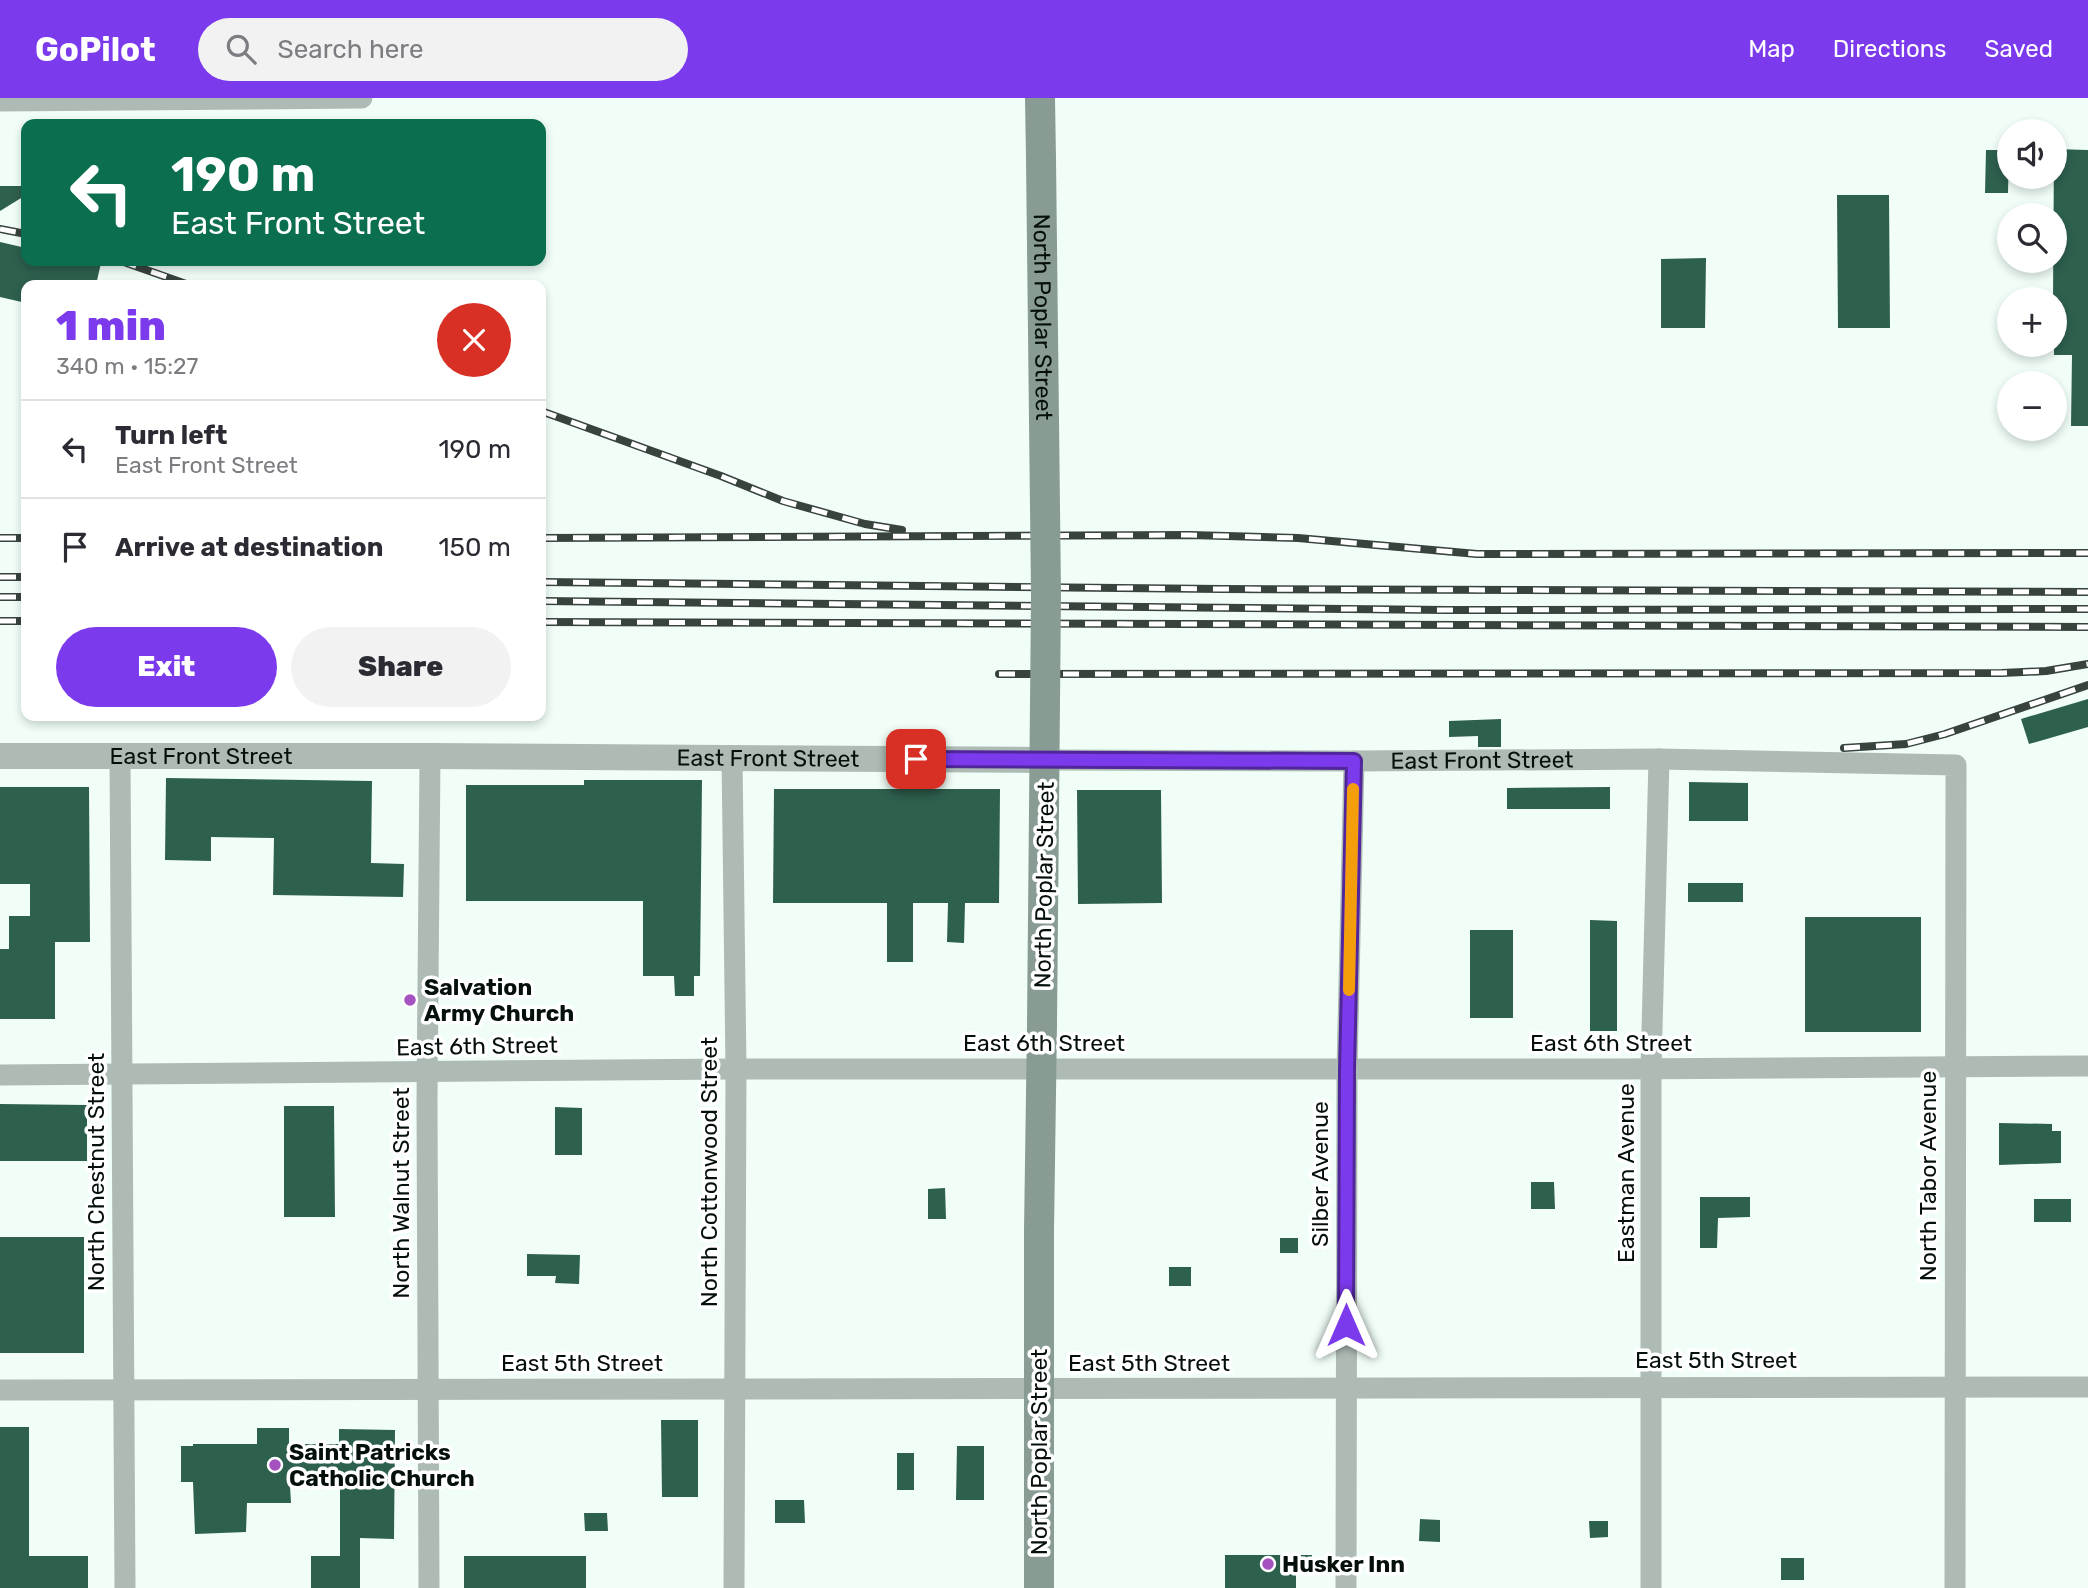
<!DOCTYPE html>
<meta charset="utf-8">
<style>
:root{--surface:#fff;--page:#f2f2f3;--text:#2b2b33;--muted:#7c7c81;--line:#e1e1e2;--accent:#7c3aed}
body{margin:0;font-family:Rubik,sans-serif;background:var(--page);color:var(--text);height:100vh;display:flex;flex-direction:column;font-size:26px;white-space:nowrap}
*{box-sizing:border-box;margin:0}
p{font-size:23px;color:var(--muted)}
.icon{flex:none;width:38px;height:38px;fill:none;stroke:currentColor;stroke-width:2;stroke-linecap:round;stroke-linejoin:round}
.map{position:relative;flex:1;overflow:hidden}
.drawer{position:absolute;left:21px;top:182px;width:525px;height:441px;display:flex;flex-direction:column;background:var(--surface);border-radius:14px;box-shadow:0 4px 10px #0003}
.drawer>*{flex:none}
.banner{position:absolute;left:21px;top:21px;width:525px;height:147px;border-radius:14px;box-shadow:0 4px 10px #0003;background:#0b6e4f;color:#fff;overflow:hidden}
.fabs{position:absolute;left:1997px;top:21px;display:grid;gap:14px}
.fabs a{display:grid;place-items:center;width:70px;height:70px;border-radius:50%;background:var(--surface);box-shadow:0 4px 10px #0003;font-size:35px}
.pin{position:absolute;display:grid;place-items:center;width:60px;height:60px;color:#fff;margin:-30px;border-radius:14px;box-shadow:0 4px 10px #0006}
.me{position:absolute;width:77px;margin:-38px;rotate:0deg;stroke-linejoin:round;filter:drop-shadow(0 0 5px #0008)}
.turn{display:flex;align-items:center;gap:24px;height:147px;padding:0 35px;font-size:32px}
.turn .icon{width:91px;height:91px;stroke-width:2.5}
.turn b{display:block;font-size:49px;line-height:60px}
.round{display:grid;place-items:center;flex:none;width:74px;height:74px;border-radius:37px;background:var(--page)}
.headline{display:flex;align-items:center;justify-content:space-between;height:119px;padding:0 35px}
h1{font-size:42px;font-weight:800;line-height:52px;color:var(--accent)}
.cta{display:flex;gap:14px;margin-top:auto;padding:14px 35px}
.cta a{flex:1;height:80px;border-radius:42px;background:var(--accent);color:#fff;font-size:28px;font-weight:800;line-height:80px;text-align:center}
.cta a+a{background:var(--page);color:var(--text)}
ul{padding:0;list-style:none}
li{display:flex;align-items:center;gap:21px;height:98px;padding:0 35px;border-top:2px solid var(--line)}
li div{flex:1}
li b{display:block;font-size:26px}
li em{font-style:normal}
header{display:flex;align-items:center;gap:42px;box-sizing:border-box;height:98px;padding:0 35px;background:var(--accent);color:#fff}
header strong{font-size:33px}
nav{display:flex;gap:38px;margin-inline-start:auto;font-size:24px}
.search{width:490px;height:63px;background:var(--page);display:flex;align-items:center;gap:18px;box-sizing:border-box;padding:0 24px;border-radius:38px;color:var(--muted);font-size:26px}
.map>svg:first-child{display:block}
</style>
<header>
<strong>GoPilot</strong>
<div class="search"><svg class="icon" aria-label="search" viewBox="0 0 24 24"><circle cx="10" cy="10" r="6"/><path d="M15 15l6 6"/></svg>Search here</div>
<nav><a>Map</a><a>Directions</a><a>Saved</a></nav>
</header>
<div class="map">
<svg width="2088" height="1490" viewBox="0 0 2088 1490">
<rect width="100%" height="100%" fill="#f1fef8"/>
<path fill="#2e604e" d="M2054 51 2088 52V328H2071L2072 257H2054V201H2053Z
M1986 52H2009L2008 95H1985Z
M0 88H26V97L0 113Z
M1837 97H1889L1890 230H1838Z
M0 144 26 150V163H91L101 165 96 187H26V205L0 199Z
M1706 160 1705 230H1661V161Z
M2088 601V629L2029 646 2021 621Z
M1501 621V649H1478V638L1449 639V623Z
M166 680 372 683 371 765 404 766 403 799 273 797 274 740 211 739V763L165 762Z
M584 682H702L700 878H694V898H675L674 878H643V803H466V687H584Z
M1689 684 1748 685V723H1689Z
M0 689H89L90 844H55V921H0V851H9V818H30V786H0Z
M1610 689V711H1507V690Z
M774 691H1000L999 805H965L964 845 947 844 948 805H913V864H887V805H773Z
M1077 692H1161L1162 805 1078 806Z
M1688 785H1743V804H1688Z
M1805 819H1921V934H1805Z
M1590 822 1617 823V933H1590Z
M1470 832H1513V920H1470Z
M0 1006 87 1007V1063H0Z
M284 1008H334L335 1119H284Z
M555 1009 582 1010V1057H555Z
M1999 1025 2052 1026V1033H2061V1065L1999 1067Z
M1531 1084H1554L1555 1111H1531Z
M945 1090 946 1121H928V1091Z
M1700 1099H1750V1119L1718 1120 1717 1150H1700Z
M2034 1101H2071V1124H2034Z
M0 1139H84V1255H0Z
M1280 1140H1298V1155H1280Z
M527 1156 580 1157 579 1186 555 1185 556 1178H527Z
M1169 1169H1191V1188H1169Z
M661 1322H698V1399H662Z
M0 1329H29V1458H88V1490H0Z
M257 1330H289V1346H339V1331L395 1332 394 1441 360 1440V1490H311V1458H340V1388H290L291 1405H247L246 1434 195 1436 193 1384H181V1348H193V1346H257Z
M957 1348H984V1402H956Z
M897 1355H914V1392H897Z
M775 1402H804L805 1425H775Z
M584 1415H607L608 1433H585Z
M1420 1421 1440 1422V1444L1419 1443Z
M1589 1423H1608V1439L1590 1440Z
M1225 1457H1312L1311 1474H1296V1490H1225Z
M464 1458H586V1490H464Z
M1781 1460H1804V1482H1781Z"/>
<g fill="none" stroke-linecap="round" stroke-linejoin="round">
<g stroke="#aebbb5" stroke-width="21">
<path d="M0 3 362 0"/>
<path d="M120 658 125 1490"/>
<path d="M732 659 736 971 734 1490"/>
<path id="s1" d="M1048 662 1354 663 1659 661 1956 667 1955 1490"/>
<path d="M0 977 736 971H1621L2088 968"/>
<path d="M0 1292 2088 1289"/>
<path d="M429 1490 427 1004 430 658"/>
<path d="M1346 1490 1347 972 1354 663"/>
<path d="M1651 1490V971L1659 661"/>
</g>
<path stroke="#aebbb5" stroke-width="26" id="s2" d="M0 658H430L1048 662"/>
<path stroke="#899c94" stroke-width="30" d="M1040 0 1041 60
M1039 1490V1132L1042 927"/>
<defs>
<path id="rail" d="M0 131 26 136
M121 163 189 187
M541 313 721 378 783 403 865 426 902 432
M0 440H26
M541 440 1190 437 1298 440 1477 456 2088 455
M0 479H26
M541 484 1222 491 2088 494
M0 499H26
M541 503 1447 512 2088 511
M0 523H26
M541 524 2088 529
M999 576 2002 575 2046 573 2088 566
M1844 650 1906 646 1945 636 2088 587"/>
</defs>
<use href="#rail" stroke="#39433e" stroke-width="8"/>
<use href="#rail" stroke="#fff" stroke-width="5" stroke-dasharray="16" stroke-linecap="butt"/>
<path stroke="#899c94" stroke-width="30" id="s3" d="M1041 60 1046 497 1042 927"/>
</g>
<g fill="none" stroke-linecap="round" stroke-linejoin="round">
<defs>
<path id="route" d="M916 661 1354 663 1347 972 1346 1227"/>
</defs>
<use href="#route" stroke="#51269a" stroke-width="18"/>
<use href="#route" stroke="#7c3aed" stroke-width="12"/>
<path stroke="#f59e0b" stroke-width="12" d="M1349 892 1353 691"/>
</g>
<g fill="#a651c0" stroke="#fff" stroke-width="2.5">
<circle cx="410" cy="902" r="7"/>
<circle cx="275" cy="1367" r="7"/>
<circle cx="1268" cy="1466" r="7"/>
</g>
<g text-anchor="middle" stroke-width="7" stroke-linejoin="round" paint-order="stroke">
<g font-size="23" fill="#06100b" stroke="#fff">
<text dy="8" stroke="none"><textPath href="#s3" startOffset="159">North Poplar Street</textPath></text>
<text dy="8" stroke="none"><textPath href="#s2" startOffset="201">East Front Street</textPath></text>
<text dy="8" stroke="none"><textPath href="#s2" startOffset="768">East Front Street</textPath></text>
<text dy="8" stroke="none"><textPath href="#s1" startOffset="434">East Front Street</textPath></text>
<text transform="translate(1044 787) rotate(-89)" y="8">North Poplar Street</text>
<text x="1044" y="953">East 6th Street</text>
<text x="1611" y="953">East 6th Street</text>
<text transform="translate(477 948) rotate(-1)" y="8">East 6th Street</text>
<text transform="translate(96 1074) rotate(-90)" y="8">North Chestnut Street</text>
<text transform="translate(709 1074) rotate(-90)" y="8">North Cottonwood Street</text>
<text transform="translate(1626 1075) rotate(-90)" y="8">Eastman Avenue</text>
<text transform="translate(1320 1076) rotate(-90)" y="8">Silber Avenue</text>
<text transform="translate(1928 1078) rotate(-90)" y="8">North Tabor Avenue</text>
<text transform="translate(401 1095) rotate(-90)" y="8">North Walnut Street</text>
<text x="1716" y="1270">East 5th Street</text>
<text x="582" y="1273">East 5th Street</text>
<text x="1149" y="1273">East 5th Street</text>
<text transform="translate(1039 1354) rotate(-90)" y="8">North Poplar Street</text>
</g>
<g font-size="23" font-weight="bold" fill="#06100b" stroke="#fff" text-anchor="start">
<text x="424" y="897">Salvation<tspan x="424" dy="26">Army Church</tspan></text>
<text x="289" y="1362">Saint Patricks<tspan x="289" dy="26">Catholic Church</tspan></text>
<text x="1282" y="1474">Husker Inn</text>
</g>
</g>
</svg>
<div class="fabs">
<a><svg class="icon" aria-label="sound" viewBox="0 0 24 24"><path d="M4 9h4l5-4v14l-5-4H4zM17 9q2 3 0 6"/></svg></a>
<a><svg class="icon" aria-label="search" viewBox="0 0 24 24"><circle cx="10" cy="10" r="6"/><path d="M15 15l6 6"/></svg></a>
<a>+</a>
<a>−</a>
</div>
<div class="pin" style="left:916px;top:661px;background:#d93025"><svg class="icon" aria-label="arrive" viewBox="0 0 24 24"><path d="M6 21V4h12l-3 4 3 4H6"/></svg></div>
<svg class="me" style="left:1346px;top:1227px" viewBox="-20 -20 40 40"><path d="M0-17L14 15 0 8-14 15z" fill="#7c3aed" stroke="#fff" stroke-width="4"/></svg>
<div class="banner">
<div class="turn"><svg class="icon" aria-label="left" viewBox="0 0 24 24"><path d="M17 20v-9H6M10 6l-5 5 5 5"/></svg><div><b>190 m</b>East Front Street</div></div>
</div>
<section class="drawer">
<div class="headline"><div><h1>1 min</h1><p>340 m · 15:27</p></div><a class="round" style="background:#d93025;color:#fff"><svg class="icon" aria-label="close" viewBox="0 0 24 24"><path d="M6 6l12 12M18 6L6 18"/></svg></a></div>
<ul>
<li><svg class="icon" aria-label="left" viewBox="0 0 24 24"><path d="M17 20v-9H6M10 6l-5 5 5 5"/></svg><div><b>Turn left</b><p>East Front Street</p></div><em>190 m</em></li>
<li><svg class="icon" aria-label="arrive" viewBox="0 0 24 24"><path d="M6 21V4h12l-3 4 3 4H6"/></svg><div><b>Arrive at destination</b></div><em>150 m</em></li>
</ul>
<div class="cta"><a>Exit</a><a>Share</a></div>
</section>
</div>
